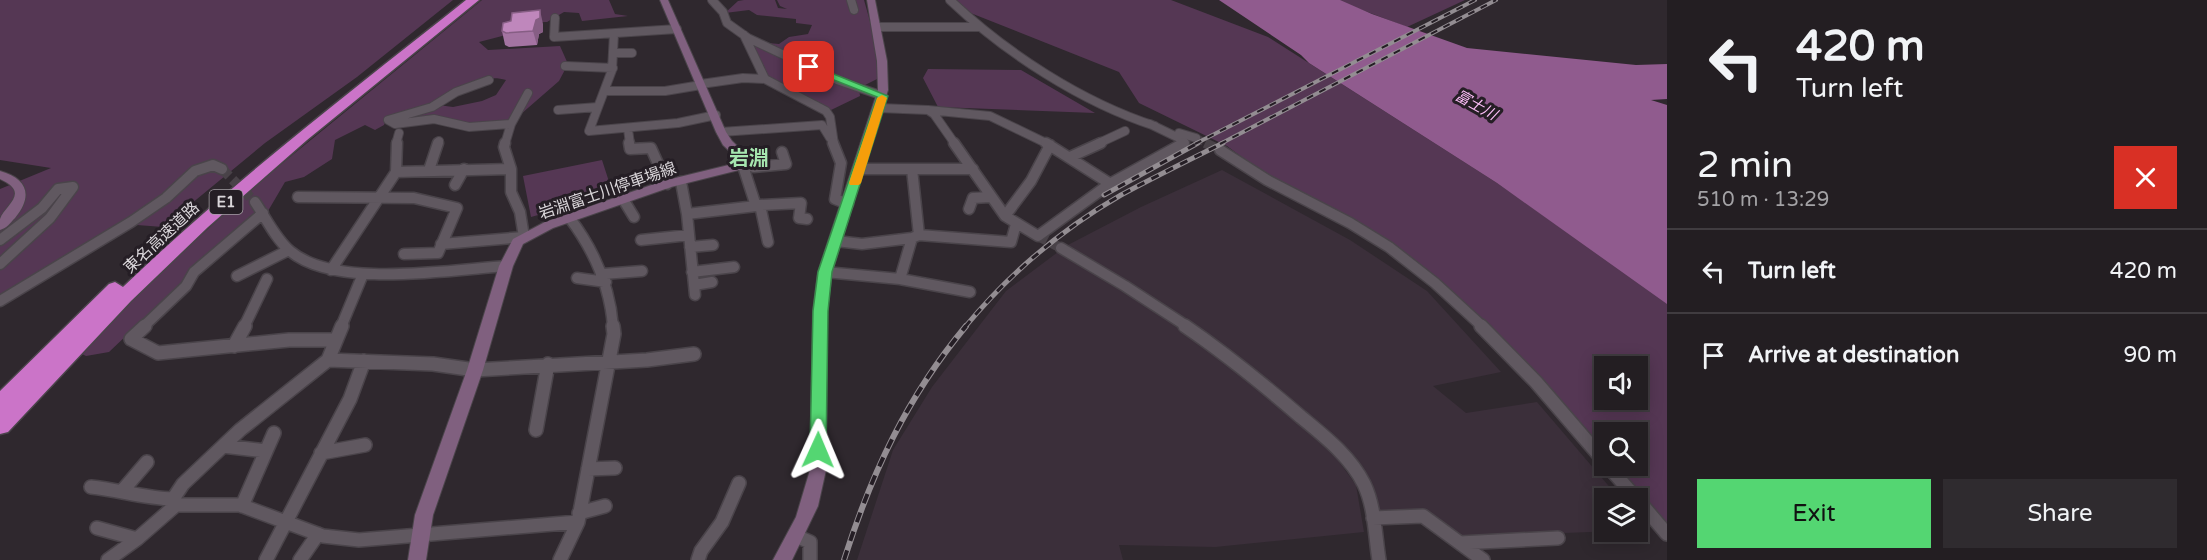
<!DOCTYPE html>
<meta charset="utf-8">
<style>
:root{--surface:#231e22;--page:#2f2b2f;--text:#f1f3f6;--muted:#a3a2a5;--line:#403c40;--accent:#54d672}
body{margin:0;font-family:"Varela Round","Noto Sans JP",sans-serif;background:var(--page);color:var(--text);height:100vh;display:flex;flex-direction:column;font-size:22px;white-space:nowrap}
*{box-sizing:border-box;margin:0}
p{font-size:20px;color:var(--muted)}
.icon{flex:none;width:33px;height:33px;fill:none;stroke:currentColor;stroke-width:2;stroke-linecap:round;stroke-linejoin:round}
.map{position:relative;flex:1;overflow:hidden}
.details{display:flex;flex-direction:column;background:var(--surface);width:540px}
.details>*{flex:none}
.top-card{background:#231e22;color:var(--text);overflow:hidden}
.controls{position:absolute;left:1594px;top:356px;display:grid;gap:12px}
.controls a{display:grid;place-items:center;width:54px;height:54px;border-radius:0px;background:var(--surface);box-shadow:0 3px 15px #0003,0 0 0 2px var(--line);font-size:30px}
.pin{position:absolute;display:grid;place-items:center;width:51px;height:51px;color:#fff;margin:-26px;border-radius:12px;box-shadow:0 3px 9px #0006}
.me{position:absolute;width:66px;margin:-33px;rotate:1deg;stroke-linejoin:round;filter:drop-shadow(0 0 4px #0008)}
.turn{display:flex;align-items:center;gap:21px;height:126px;padding:0 30px;font-size:27px}
.turn .icon{width:78px;height:78px;stroke-width:2.5}
.turn b{display:block;font-size:42px;line-height:51px}
.round{display:grid;place-items:center;flex:none;width:63px;height:63px;border-radius:0px;background:var(--page)}
.head{display:flex;align-items:center;justify-content:space-between;height:102px;padding:0 30px}
h1{font-size:36px;font-weight:600;line-height:45px}
.cta{display:flex;gap:12px;margin-top:auto;padding:12px 30px}
.cta a{flex:1;height:69px;border-radius:0px;background:var(--accent);color:#111;font-size:24px;font-weight:600;line-height:69px;text-align:center}
.cta a+a{background:var(--page);color:var(--text)}
ul{padding:0;list-style:none}
li{display:flex;align-items:center;gap:18px;height:84px;padding:0 30px;border-top:2px solid var(--line)}
li div{flex:1}
li b{display:block;font-size:22px}
li em{font-style:normal}
main{display:flex;flex:1;min-height:0}
.map>svg:first-child{display:block}
</style>
<main>
<div class="map">
<svg width="1667" height="560" viewBox="0 0 1667 560">
<rect width="100%" height="100%" fill="#2f282e"/>
<path fill="#3b2f3a" d="M1222 170 1350 240 1427 291 1501 372 1433 386 1466 413 1537 402 1619 498H1605V531H1617L1457 537 1423 512 1378 515 1366 480 1289 401 1064 247 1141 207Z
M1058 252 1159 312 1249 381 1335 456 1356 485 1364 532 1215 547 1119 545 1123 560H857L893 450 932 387 1006 291Z"/>
<path fill="#553754" fill-rule="evenodd" d="M0 0H453L357 77 265 143 163 227 124 224 92 240 0 301V189L51 168 0 160Z
M482 0H609L615 14 628 16 582 21 579 13 564 12 547 22 514 23 506 35 479 42 488 50 560 46 568 64 559 81 513 121 467 124 438 121 388 124 438 105 453 107 482 101 496 95 506 80C479 72 460 94 436 103 419 109 402 110 386 119L384 125 375 130 365 125 335 140 332 159 304 177 285 182 268 211 227 240 109 352 86 356 78 352 100 326 268 175Z
M744 0H775L778 8 787 9 780 6 777 0H864L875 39 879 78 859 88 860 96 831 110 766 75 747 41 779 44 789 37 808 34 812 25 796 23V19L757 15 749 10 725 13 738 1Z
M954 0H1171L1268 37 1497 183 1667 302V531L1610 465H1638V432H1605V459L1418 264 1282 187 1227 146 1139 103 1119 72 968 12ZM1605 366H1638V399H1605Z
M1336 0H1465L1407 27Z
M928 69 1021 70 1095 113 938 107 923 78Z
M602 160 613 194 531 217 523 176Z"/>
<path fill="#905b8e" d="M1219 0H1340L1372 14 1467 48 1636 65 1667 64V99L1651 100 1667 105V304L1497 183 1309 63 1301 55Z"/>
<g fill="none" stroke-linecap="round" stroke-linejoin="round">
<path stroke="#494248" stroke-width="8" stroke-dasharray="8 4" stroke-linecap="butt" d="M1196 138 1208 144"/>
<path stroke="#494248" stroke-width="10" stroke-dasharray="10 5" stroke-linecap="butt" d="M1205 143 1220 150
M222 169 255 202
M1038 236 1061 248"/>
<defs>
<path id="street-far2" d="M712 0 723 12 727 23 748 38 837 80 883 96
M851 0 854 10
M950 0C1006 53 1081 102 1155 126
M555 18 554 37 677 29
M876 27H978
M614 34 612 70 589 131 678 123 716 115
M744 35 765 79
M614 53H632
M565 66 613 68
M489 80 456 92 432 107 388 120 395 124 434 119 469 127 511 124 505 144
M701 84 743 78 765 79 826 111 830 117 834 144
M605 91H665L701 85
M879 108 928 110 934 114 955 144
M558 110 598 107
M928 110 990 116 1048 144
M511 124 528 93
M1150 124 1183 140 1184 144
M628 129 630 144
M721 132 822 125 830 138
M1179 133 1196 138
M396 144 399 133
M438 144 439 141
M1097 144 1125 131"/>
<path id="street-far1" d="M629 143 630 149 651 148 667 184
M833 143 841 163 835 199 848 204
M954 143 1005 216 1038 236 1108 185 1184 143
M1046 143 1109 183
M1220 150 1267 180 1350 223 1389 247 1435 283 1483 327
M1070 157 1101 143
M746 164 754 167 786 164 782 152
M859 169H973
M912 169 919 235
M429 170 438 143
M396 172 511 169
M681 182 687 214 695 295
M455 185 464 169
M298 197 414 198 457 208 438 253 404 254
M623 199 634 217
M255 202C266 218 275 238 290 251 335 289 449 270 506 266
M760 205 801 203 799 218 807 219
M756 206 760 205 768 242
M969 209 973 198 990 197
M687 214 756 206 743 166
M1005 216 1031 181 1050 145
M569 217C594 250 610 285 613 327
M0 240 42 208 58 189 73 187 50 218 0 264
M641 240 689 235
M836 241 862 244 912 238
M441 244 524 237 520 212 511 192V169L504 147 505 143
M690 247 713 245
M1061 248 1125 286 1188 327
M331 270 396 172 397 143
M692 272 734 267
M825 272 900 279 970 292
M603 274 642 271
M237 276 289 250
M577 278 606 282
M900 279 912 238 919 235 1011 242 1016 224
M694 285 712 282
M0 301 131 222 166 198 195 171 213 165 222 169
M143 327 186 286 194 272 263 213
M244 327 267 279
M341 327 363 274"/>
<path id="street" d="M145 326 131 339 158 353 289 340H335
M342 326 328 360 240 430 183 484 173 499 176 505H240L323 536 359 540 578 522
M1185 326C1226 354 1264 385 1301 417 1324 436 1350 456 1364 484 1375 507 1375 535 1379 560
M1481 326 1536 382 1605 462
M234 346 245 326
M328 360 433 364 475 370 647 360 694 354
M536 430 548 364
M223 446 266 451
M321 453 365 445
M1607 465 1636 498
M588 469 615 468
M91 487C119 490 145 498 173 499
M123 490 147 462
M1638 500 1667 534
M242 506 274 433
M579 513 605 506
M1373 518 1423 516 1483 560
M97 528 137 539
M796 536 810 542V560
M1460 543 1558 538
M108 560 137 539 176 505
M266 560 350 399 364 361
M300 560 318 534
M560 560 578 522 614 334 613 326
M698 560 701 551 722 522 739 483"/>
<path id="secondary" d="M660 0H668L726 132 732 141 754 162 747 168 671 187 553 228 523 244 513 266 483 370 433 515 426 560H408L415 515 467 370 499 266 513 239 545 222 663 181 741 162 723 145 716 132Z
M867 0H875L887 61 888 90 832 272 827 311 826 470 818 506 792 560H773L796 517 810 470 813 311 818 272 878 90 877 61Z
M0 171C28 179 33 196 15 218 10 223 7 228 0 230 0 226 0 223 0 219 5 205 31 193 0 179Z"/>
<path id="highway" d="M466 0H479L307 140 208 227 131 301 8 432 0 434V391L109 284 115 282 123 287C231 183 349 93 466 0Z"/>
</defs>
<use href="#street-far2" stroke="#4a444a" stroke-width="10"/>
<use href="#street-far1" stroke="#4a444a" stroke-width="13"/>
<use href="#street" stroke="#4a444a" stroke-width="16"/>
<use href="#secondary" stroke="#4a444a" stroke-width="2"/>
<use href="#highway" stroke="#4a444a" stroke-width="3"/>
<use href="#street-far2" stroke="#605860" stroke-width="8"/>
<use href="#street-far1" stroke="#605860" stroke-width="10"/>
<use href="#street" stroke="#605860" stroke-width="13"/>
<use href="#secondary" fill="#80607f" fill-rule="evenodd"/>
<use href="#highway" fill="#cb74c8" fill-rule="evenodd"/>
<defs>
<path id="rail-far2" d="M1195 144 1475 0
M1220 144 1496 0"/>
<path id="rail-far1" d="M1104 195 1198 143
M965 327C1008 275 1062 229 1121 195 1154 177 1189 160 1223 143"/>
<path id="rail" d="M844 560C872 472 907 397 966 326"/>
</defs>
<use href="#rail-far2" stroke="#938d92" stroke-width="4"/>
<use href="#rail-far1" stroke="#938d92" stroke-width="5"/>
<use href="#rail" stroke="#938d92" stroke-width="6"/>
<use href="#rail-far2" stroke="#251e25" stroke-width="2" stroke-dasharray="7" stroke-linecap="butt"/>
<use href="#rail-far1" stroke="#251e25" stroke-width="3" stroke-dasharray="8" stroke-linecap="butt"/>
<use href="#rail" stroke="#251e25" stroke-width="4" stroke-dasharray="10" stroke-linecap="butt"/>
</g>
<path fill="#a474a2" d="M511 21 543 24V32L539 34 537 45 509 47 505 45 502 31Z"/>
<path fill="#865e84" d="M540 10 543 24V32L539 34 537 45 533 31 536 20Z"/>
<path fill="#bf87bc" stroke="#865e84" stroke-width="1.5" d="M540 10V18L536 20 533 31 506 33 502 31 503 23 511 21 512 13Z"/>
<path fill="#54d672" stroke="#378b4a" stroke-width="1.5" d="M809 64 888 96 832 272 828 311 826 450 824 455 818 457 812 455 810 450 813 311 818 272 877 97 806 69 804 67Z"/>
<path fill="#f59e0b" d="M882 95 887 98 861 183 859 185H850L849 183 877 98Z"/>
<g text-anchor="middle" stroke-width="6" stroke-linejoin="round" paint-order="stroke">
<g font-size="15" font-style="italic" fill="#fbbdf7" stroke="#251e25">
<text transform="translate(1476 105) rotate(29)" y="5">富士川</text>
</g>
<rect fill="#251e25" stroke="#a49fa4" stroke-width="1.5" x="209.5" y="190" width="33" height="24" rx="4.5"/>
<g font-size="15" font-weight="bold" fill="#dad6da">
<text x="226" y="207">E1</text>
</g>
<g font-size="16" fill="#dad6da" stroke="#251e25">
<text transform="translate(607 190) rotate(-19)" y="6">岩淵富士川停車場線</text>
<text transform="translate(161 237) rotate(-43)" y="6">東名高速道路</text>
</g>
<g font-size="20" font-weight="bold" fill="#a6e6af" stroke="#251e25">
<text x="749" y="165">岩淵</text>
</g>
</g>
</svg>
<div class="controls">
<a><svg class="icon" aria-label="sound" viewBox="0 0 24 24"><path d="M4 9h4l5-4v14l-5-4H4zM17 9q2 3 0 6"/></svg></a>
<a><svg class="icon" aria-label="search" viewBox="0 0 24 24"><circle cx="10" cy="10" r="6"/><path d="M15 15l6 6"/></svg></a>
<a><svg class="icon" aria-label="layers" viewBox="0 0 24 24"><path d="M12 4l9 5-9 5-9-5zM3 14l9 5 9-5"/></svg></a>
</div>
<div class="pin" style="left:809px;top:67px;background:#d93025"><svg class="icon" aria-label="arrive" viewBox="0 0 24 24"><path d="M6 21V4h12l-3 4 3 4H6"/></svg></div>
<svg class="me" style="left:818px;top:450px" viewBox="-20 -20 40 40"><path d="M0-17L14 15 0 8-14 15z" fill="#54d672" stroke="#fff" stroke-width="4"/></svg>
</div>
<section class="details">
<div class="top-card">
<div class="turn"><svg class="icon" aria-label="left" viewBox="0 0 24 24"><path d="M17 20v-9H6M10 6l-5 5 5 5"/></svg><div><b>420 m</b>Turn left</div></div>
</div>
<div class="head"><div><h1>2 min</h1><p>510 m · 13:29</p></div><a class="round" style="background:#d93025;color:#fff"><svg class="icon" aria-label="close" viewBox="0 0 24 24"><path d="M6 6l12 12M18 6L6 18"/></svg></a></div>
<ul>
<li><svg class="icon" aria-label="left" viewBox="0 0 24 24"><path d="M17 20v-9H6M10 6l-5 5 5 5"/></svg><div><b>Turn left</b></div><em>420 m</em></li>
<li><svg class="icon" aria-label="arrive" viewBox="0 0 24 24"><path d="M6 21V4h12l-3 4 3 4H6"/></svg><div><b>Arrive at destination</b></div><em>90 m</em></li>
</ul>
<div class="cta"><a>Exit</a><a>Share</a></div>
</section>
</main>
